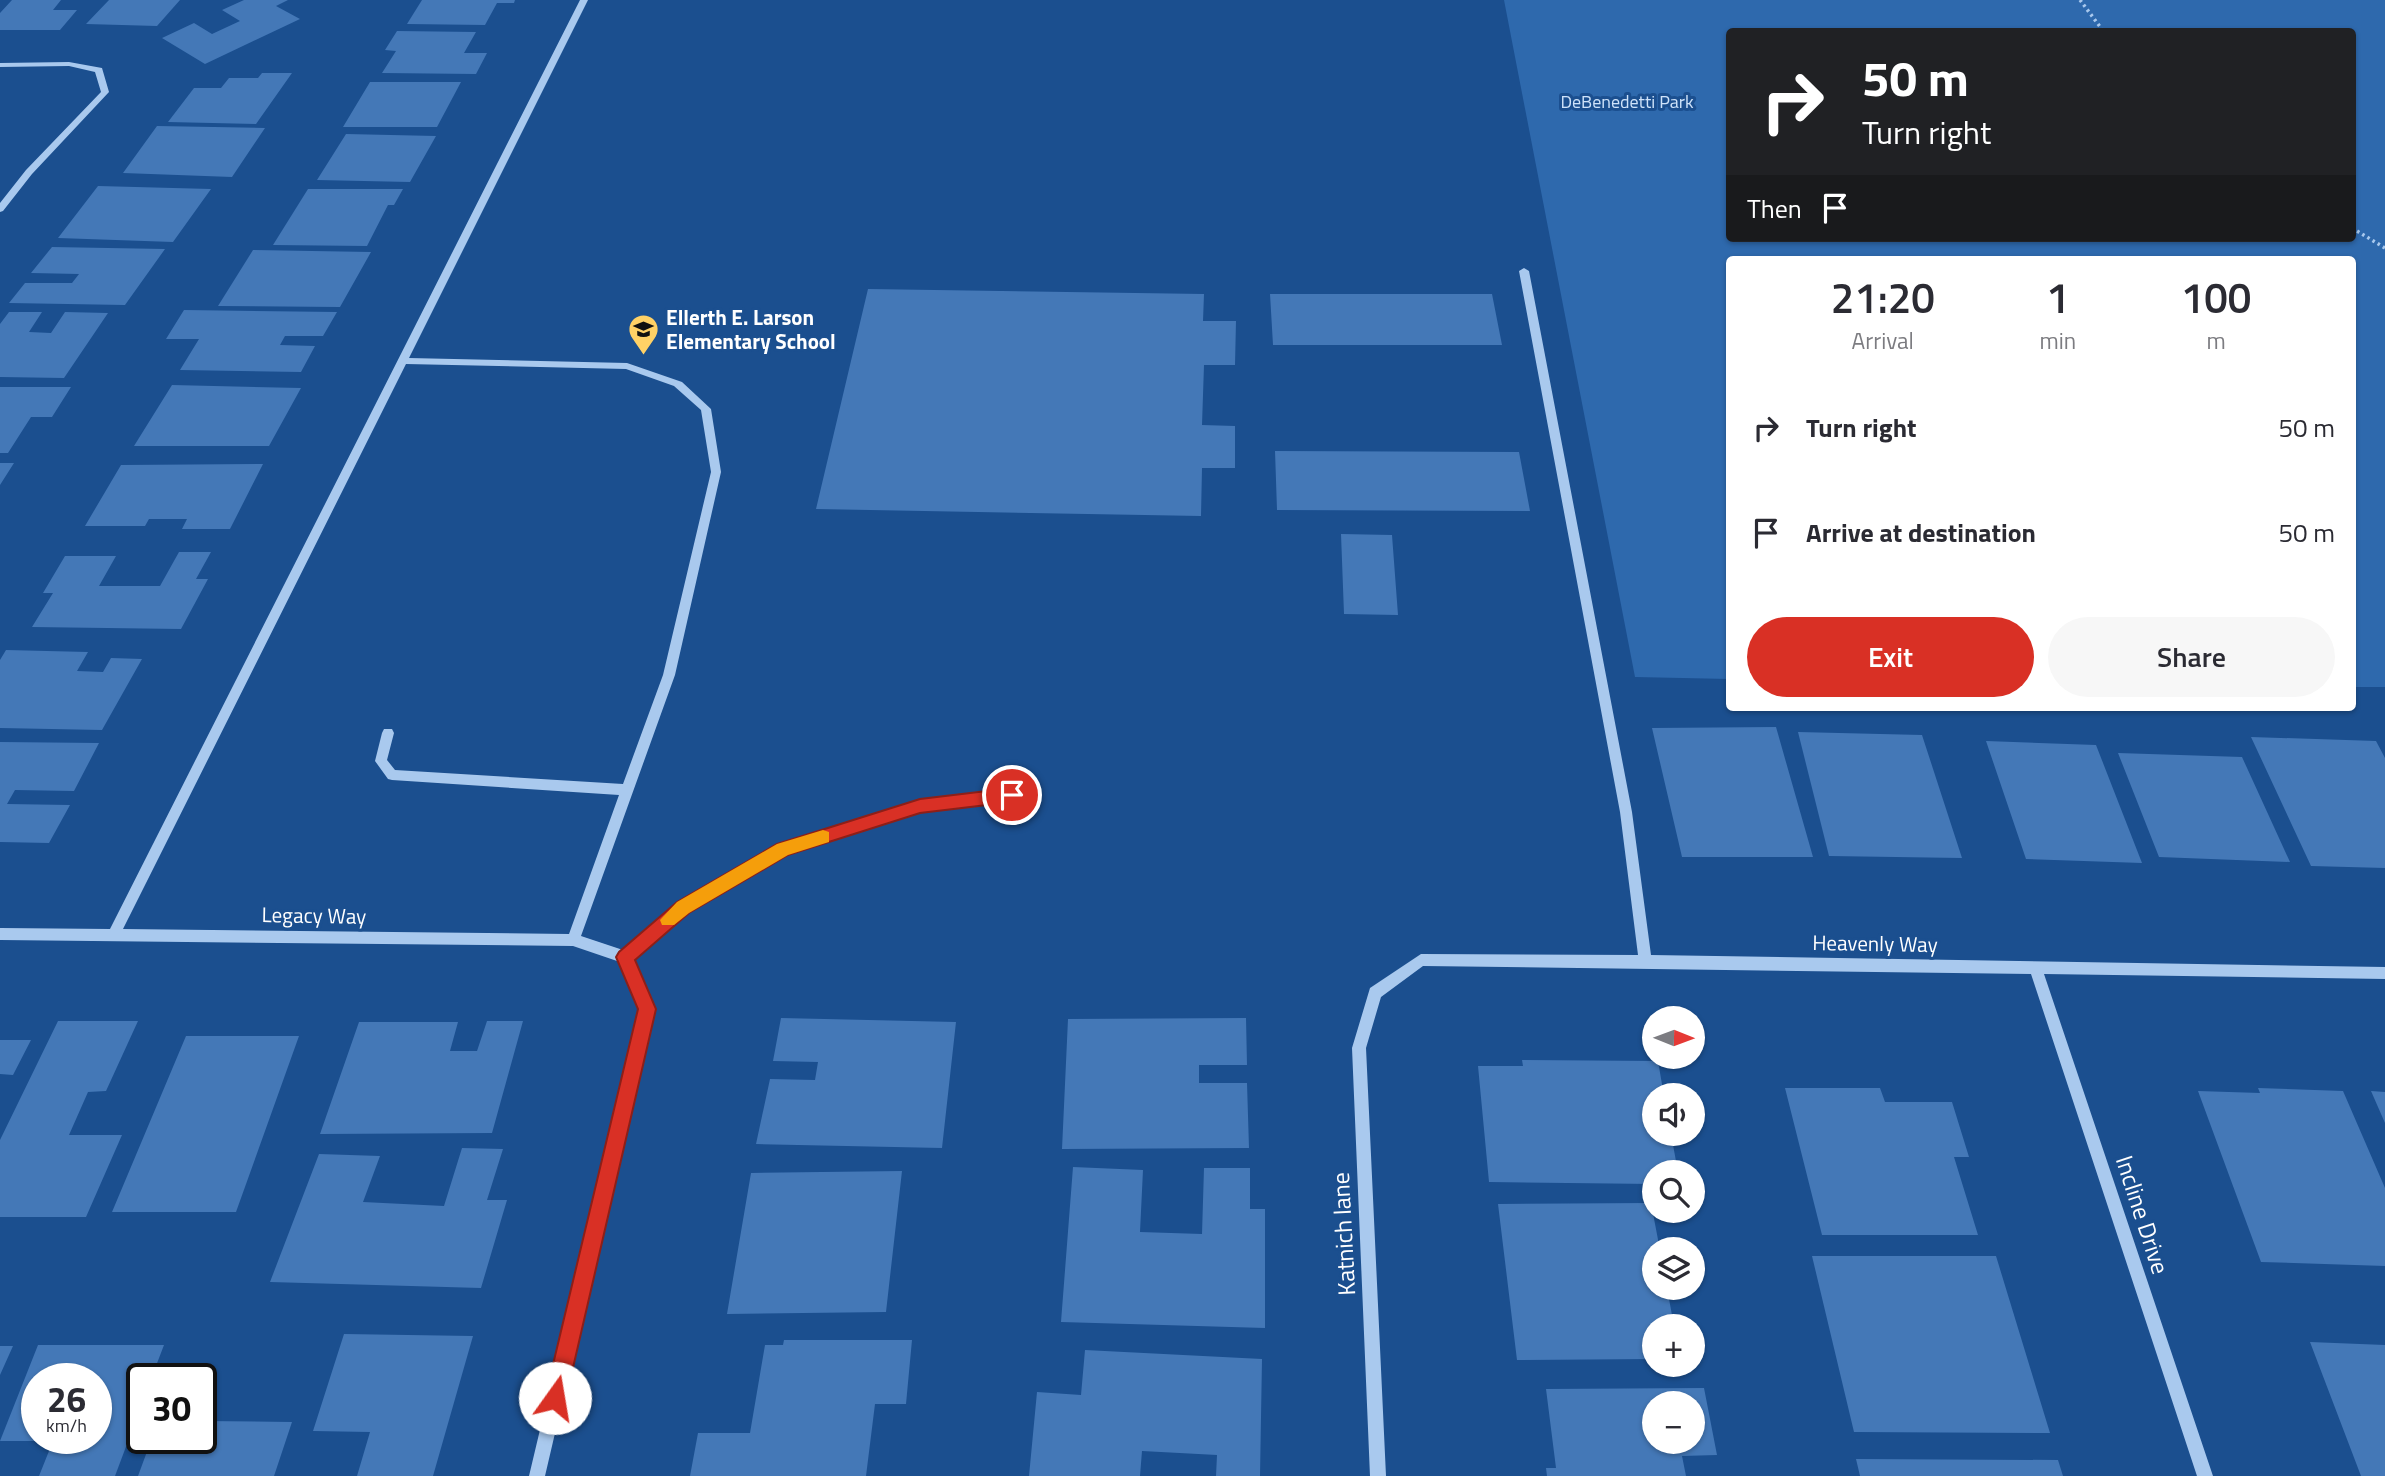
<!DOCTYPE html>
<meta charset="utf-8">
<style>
:root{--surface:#fff;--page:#f7f7f7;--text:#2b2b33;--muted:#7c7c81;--accent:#d93025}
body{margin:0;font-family:"Titillium Web",sans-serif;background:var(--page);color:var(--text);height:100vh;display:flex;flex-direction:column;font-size:26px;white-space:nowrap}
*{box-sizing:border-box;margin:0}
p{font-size:23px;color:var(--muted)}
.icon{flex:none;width:38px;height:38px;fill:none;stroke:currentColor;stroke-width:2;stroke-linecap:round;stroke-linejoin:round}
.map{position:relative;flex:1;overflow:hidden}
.panel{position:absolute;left:1726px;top:256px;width:630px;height:455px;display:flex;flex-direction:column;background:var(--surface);border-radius:7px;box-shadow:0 2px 5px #0004}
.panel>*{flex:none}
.top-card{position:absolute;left:1726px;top:28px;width:630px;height:214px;border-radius:7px;box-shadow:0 2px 5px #0004;background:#202124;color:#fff;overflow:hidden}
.needle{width:46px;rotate:91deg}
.controls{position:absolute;left:1642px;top:1006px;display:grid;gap:14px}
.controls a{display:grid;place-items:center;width:63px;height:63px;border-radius:50%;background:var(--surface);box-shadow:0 2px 5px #0004;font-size:35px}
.speed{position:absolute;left:21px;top:1363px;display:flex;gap:14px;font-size:35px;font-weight:700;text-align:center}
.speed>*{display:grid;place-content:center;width:91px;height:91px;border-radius:50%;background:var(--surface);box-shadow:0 2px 5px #0004;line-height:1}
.speed small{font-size:18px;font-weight:400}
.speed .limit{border:4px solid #111;border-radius:10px;background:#fff;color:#111}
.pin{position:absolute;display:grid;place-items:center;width:60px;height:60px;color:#fff;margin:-30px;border:4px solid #fff;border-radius:50%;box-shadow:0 2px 7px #0007}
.me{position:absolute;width:77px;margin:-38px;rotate:13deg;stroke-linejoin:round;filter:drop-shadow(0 0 5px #0008)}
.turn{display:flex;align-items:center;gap:24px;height:147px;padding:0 21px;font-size:32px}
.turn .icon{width:91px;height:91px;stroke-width:2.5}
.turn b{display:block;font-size:49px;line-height:60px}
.then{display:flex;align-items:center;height:66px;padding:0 21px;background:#0003;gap:14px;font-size:26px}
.eta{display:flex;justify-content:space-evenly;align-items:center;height:119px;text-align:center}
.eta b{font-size:42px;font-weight:600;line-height:49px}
.action{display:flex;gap:14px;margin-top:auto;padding:14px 21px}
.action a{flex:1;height:80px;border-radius:42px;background:var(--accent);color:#fff;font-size:28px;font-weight:600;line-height:80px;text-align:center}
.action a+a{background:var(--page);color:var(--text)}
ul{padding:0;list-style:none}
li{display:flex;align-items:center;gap:21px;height:105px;padding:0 21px}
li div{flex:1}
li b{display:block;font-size:26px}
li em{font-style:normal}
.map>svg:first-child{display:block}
</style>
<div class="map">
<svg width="2385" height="1476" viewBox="0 0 2385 1476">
<rect width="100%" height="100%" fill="#1b4f8f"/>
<path fill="#2e69ad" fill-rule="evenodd" d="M1504 0H2385V687H2352V259H1729V679L1635 677ZM1729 32H2352V238H1729Z"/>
<path fill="#4478b7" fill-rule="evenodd" d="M12 0H61L53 10H77L60 30H0V13Z
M109 0H180L157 26 86 24Z
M244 0H288L276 6 300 19 205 64 162 38 194 23 212 34 240 21 222 10Z
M422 0H515L514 3H497L485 25 407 24Z
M397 31 476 32 464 53H487L476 74 382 73 396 51 385 50Z
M262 73H292L256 124 168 122 194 88H221L229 78H258Z
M370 82H461L437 127H343Z
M157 126 265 128 232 177 123 173Z
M346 134 436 136 410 182 317 180Z
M98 186 211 189 173 242 58 238Z
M308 189H403L394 205H388L367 246 273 245Z
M52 247 165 249 125 305 9 303 25 283H72L79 274 31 273Z
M253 250 371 252 340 307 218 306Z
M868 289 1204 294 1203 321H1236L1235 365H1204L1202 425 1235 426V468H1202L1201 516 816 509Z
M1270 294H1492L1502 345H1273Z
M184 310 337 312 323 336H285L280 345 315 346 301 372 180 370 199 339H166Z
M9 312H42L29 332 51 333 65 312 108 313 64 378 0 377V324Z
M172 385 301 388 269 446H134Z
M0 387H71L52 417H31L8 453H0Z
M1275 451 1519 452 1530 511 1277 510Z
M0 463H14L0 485Z
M263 464 230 529H182L187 519H149L145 526H85L121 465Z
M1341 534 1392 535 1398 615 1344 614Z
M179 552H211L196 579H208L181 629 32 627 53 593H43L65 556H116L99 586H160Z
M6 650 88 652 77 671 103 672 111 658 142 659 102 730 0 728V660Z
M1776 727 1813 857H1682L1652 728Z
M1798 732 1922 735 1962 858 1829 856Z
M2251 737 2376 741 2385 758V868L2311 866Z
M1986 741 2096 745 2142 863 2026 859Z
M0 742 99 743 74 791 15 790 7 804 70 805 49 843 0 842Z
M2118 753 2242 757 2290 862 2159 857Z
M781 1018 956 1022 942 1148 756 1144 770 1079 815 1080 818 1062 773 1061Z
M1246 1018 1247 1065H1199V1083H1247L1249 1148 1062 1149 1068 1019Z
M58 1021H138L106 1091 88 1092 69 1135H122L86 1217H0V1140Z
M487 1021H523L492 1133 320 1134 359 1022H458L450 1051H477Z
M186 1036H299L236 1212H112Z
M0 1040H31L13 1075 0 1074Z
M1522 1060 1658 1061 1664 1096H1654V1134H1671L1678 1172H1654V1184L1489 1182 1478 1066H1523Z
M1785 1088H1880L1885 1102H1952L1969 1157H1954L1978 1235H1822Z
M2258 1088 2343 1091 2385 1188V1266L2261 1262 2198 1091 2260 1093Z
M2371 1091 2385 1092V1123Z
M462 1148 503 1149 487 1200H507L481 1288 270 1282 319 1154 380 1156 363 1202 444 1206Z
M1073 1167 1143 1170 1140 1232 1202 1234 1204 1168H1250V1209H1265V1328L1061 1322Z
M902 1171 886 1312 727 1314 751 1173Z
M1651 1203 1660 1250H1654V1288H1667L1674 1326H1654V1359L1517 1360 1498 1204Z
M1812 1256H1996L2050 1433 1854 1432Z
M344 1334 473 1336 433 1476H357L370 1432 313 1431Z
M784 1340H912L906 1404H875L866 1476H690L698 1433H750L765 1345H783Z
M2310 1342 2385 1345V1476H2361Z
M38 1345H164L151 1379H142V1404L115 1476H39L53 1441H0ZM37 1379H96V1438H37Z
M0 1346H13L0 1375Z
M1085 1350 1262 1359 1260 1476H1216L1217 1455 1142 1451 1140 1476H1029L1037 1392 1081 1395Z
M1704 1388 1717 1455 1682 1456 1686 1476H1547L1546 1468H1556L1546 1389ZM1654 1404H1692V1442H1654Z
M201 1421 292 1422 274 1476H138L152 1438H201Z
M1856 1459 2058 1460 2063 1476H1860Z"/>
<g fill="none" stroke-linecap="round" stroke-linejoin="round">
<path stroke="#a9c9ee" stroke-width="3.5" stroke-dasharray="2.5 3.5" stroke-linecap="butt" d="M2080 0 2104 32
M2352 228 2385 248"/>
<path fill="#a9c9ee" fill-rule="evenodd" d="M580 0H588L409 358 627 363 682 382 711 409 721 472 675 675 581 936 623 950 678 903 778 845 920 801 1035 787 1039 788 1041 792 1039 796 1035 797 920 811 787 853 688 911 633 959 654 1009 545 1476H529L640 1009 620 962 573 946 0 940V928L110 929ZM406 364 626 369 674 386 701 410 711 472 663 675 623 784 395 770 387 760 394 733 392 729H384L382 733 375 761 388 779 392 780 619 795 569 934 123 929Z
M69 62 102 68 109 92 32 174 3 211 0 212V203L26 170 101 92 95 72 69 66 0 67V63Z
M1524 268 1529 271 1632 812 1651 955 2385 967V979L2044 974 2213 1476H2197L2031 974 1423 966 1381 997 1366 1048 1386 1476H1370L1352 1048 1370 988 1421 954 1638 955 1620 812 1519 271Z"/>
</g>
<path fill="#d93025" stroke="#8d1f18" stroke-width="2" d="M1012 788 1020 795 1012 802 920 813 788 855 689 913 635 960 656 1009 566 1398 563 1405 555 1409 548 1405 545 1398 638 1009 616 957 619 952 677 902 777 844 920 799Z"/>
<path fill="#f59e0b" d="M823 830 829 832V842L788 855 689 913 674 925H662L660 920 677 902 777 844Z"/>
<defs>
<symbol id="school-pin" viewBox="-11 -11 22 30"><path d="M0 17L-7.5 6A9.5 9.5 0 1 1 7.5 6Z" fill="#ffd166" stroke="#1b4f8f"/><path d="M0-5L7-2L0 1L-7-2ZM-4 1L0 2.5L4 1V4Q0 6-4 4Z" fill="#111"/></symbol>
</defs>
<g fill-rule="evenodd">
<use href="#school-pin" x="626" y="312" width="35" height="47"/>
</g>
<g text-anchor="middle" stroke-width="6" stroke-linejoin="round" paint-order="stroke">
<g font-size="18" fill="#cfe3fa" stroke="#1b4f8f">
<text x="1627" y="108">DeBenedetti Park</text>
</g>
<g font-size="21" font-weight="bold" fill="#fff" stroke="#1b4f8f" text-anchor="start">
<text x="666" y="325">Ellerth E. Larson<tspan x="666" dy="24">Elementary School</tspan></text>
</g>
<g font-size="21" fill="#fff" stroke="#1b4f8f">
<text transform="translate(314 916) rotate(1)" y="7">Legacy Way</text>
<text transform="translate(1875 944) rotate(1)" y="7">Heavenly Way</text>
</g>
<g font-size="24" fill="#fff" stroke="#1b4f8f">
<text transform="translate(2142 1215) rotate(72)" y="8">Incline Drive</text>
<text transform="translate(1344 1234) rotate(-93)" y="8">Katnich lane</text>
</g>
</g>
</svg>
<div class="controls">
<a><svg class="needle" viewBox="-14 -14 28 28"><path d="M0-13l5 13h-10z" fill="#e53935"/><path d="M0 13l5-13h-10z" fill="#7c7c81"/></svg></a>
<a><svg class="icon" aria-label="sound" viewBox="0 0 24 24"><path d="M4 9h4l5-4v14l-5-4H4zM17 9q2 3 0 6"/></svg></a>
<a><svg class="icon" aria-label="search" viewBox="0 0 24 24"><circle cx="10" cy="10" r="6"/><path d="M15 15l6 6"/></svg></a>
<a><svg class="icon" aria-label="layers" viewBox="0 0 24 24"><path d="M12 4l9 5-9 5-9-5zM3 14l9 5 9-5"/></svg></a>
<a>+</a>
<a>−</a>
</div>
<div class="speed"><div>26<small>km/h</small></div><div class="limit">30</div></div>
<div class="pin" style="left:1012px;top:795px;background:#d93025"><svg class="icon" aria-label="arrive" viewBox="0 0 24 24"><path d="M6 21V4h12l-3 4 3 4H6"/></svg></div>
<svg class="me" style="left:555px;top:1398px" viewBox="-20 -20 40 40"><circle r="19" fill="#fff"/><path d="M0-13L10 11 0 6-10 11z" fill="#d93025"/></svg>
<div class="top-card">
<div class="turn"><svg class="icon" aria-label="right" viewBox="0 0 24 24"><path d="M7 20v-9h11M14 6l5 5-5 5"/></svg><div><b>50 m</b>Turn right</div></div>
<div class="then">Then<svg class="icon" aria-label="arrive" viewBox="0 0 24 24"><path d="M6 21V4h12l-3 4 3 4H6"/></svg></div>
</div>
<section class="panel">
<div class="eta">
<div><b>21:20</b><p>Arrival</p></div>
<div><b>1</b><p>min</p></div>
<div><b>100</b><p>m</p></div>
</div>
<ul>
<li><svg class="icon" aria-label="right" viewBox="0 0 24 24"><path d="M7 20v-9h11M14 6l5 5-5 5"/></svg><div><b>Turn right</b></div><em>50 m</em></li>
<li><svg class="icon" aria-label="arrive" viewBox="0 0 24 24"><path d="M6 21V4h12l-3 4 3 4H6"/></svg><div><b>Arrive at destination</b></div><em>50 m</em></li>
</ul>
<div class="action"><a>Exit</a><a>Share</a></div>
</section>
</div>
